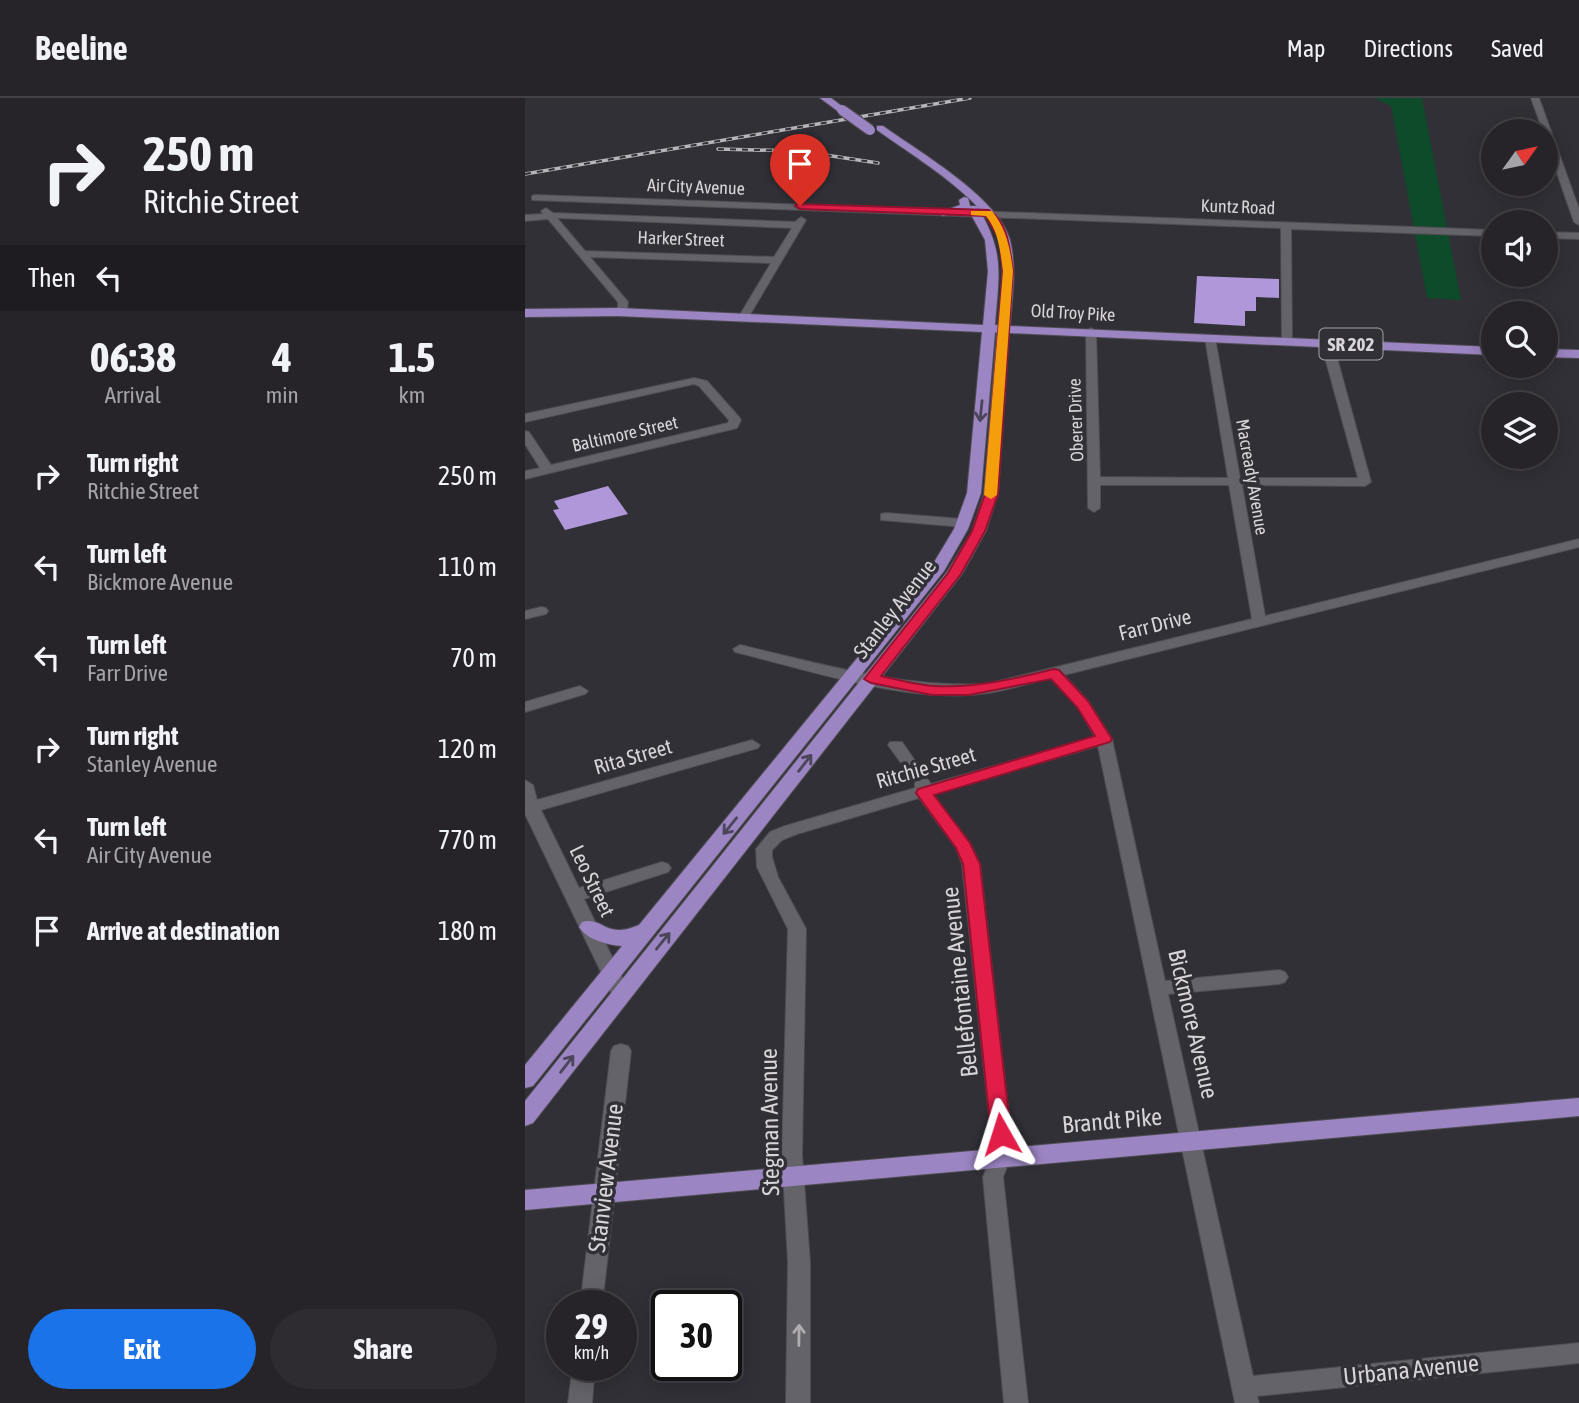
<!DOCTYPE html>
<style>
:root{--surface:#262429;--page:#2e2c31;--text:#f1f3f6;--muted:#a4a4a8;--line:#424146;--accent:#1a73e8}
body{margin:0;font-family:"Asap Condensed",sans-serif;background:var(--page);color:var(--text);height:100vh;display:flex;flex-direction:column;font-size:26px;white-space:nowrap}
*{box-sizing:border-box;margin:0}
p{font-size:23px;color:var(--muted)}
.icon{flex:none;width:38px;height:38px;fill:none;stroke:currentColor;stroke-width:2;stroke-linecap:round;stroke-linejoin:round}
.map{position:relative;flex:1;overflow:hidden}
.side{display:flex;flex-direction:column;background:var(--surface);width:525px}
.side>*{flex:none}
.banner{background:#262429;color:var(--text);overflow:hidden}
.needle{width:46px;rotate:57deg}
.fabs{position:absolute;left:956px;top:21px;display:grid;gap:14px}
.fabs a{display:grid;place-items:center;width:77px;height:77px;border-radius:50%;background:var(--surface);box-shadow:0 4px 18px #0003,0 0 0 2px var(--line);font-size:35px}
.speed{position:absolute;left:21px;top:1192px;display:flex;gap:14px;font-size:35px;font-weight:700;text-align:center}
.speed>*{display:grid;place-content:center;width:91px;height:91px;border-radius:50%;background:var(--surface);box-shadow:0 4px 18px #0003,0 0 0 2px var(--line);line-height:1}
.speed small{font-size:18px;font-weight:400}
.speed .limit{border:4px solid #111;border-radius:10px;background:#fff;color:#111}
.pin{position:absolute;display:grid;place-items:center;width:60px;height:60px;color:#fff;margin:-72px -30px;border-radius:50% 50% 50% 0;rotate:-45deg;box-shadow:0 0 7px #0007}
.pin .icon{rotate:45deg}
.me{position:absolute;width:77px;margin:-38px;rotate:354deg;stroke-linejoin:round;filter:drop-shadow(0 0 5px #0008)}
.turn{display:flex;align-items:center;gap:24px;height:147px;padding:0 28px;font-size:32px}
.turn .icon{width:91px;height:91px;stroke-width:2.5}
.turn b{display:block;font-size:49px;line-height:60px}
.then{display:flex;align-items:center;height:66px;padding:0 28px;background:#0003;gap:14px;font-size:26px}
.eta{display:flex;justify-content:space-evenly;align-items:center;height:119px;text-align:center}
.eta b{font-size:42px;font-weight:700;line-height:49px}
.primary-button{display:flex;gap:14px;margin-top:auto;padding:14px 28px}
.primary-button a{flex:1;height:80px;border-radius:42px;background:var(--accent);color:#fff;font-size:28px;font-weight:700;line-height:80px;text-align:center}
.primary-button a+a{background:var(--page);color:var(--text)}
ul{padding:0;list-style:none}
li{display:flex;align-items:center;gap:21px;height:91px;padding:0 28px}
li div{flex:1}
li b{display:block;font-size:26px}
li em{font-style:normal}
header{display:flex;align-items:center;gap:42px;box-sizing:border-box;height:98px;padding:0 35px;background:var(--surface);border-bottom:2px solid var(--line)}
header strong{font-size:33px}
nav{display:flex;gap:38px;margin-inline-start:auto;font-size:24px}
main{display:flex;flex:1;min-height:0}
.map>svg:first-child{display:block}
</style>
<header>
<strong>Beeline</strong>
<nav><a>Map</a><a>Directions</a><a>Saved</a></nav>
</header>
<main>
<section class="side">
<div class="banner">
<div class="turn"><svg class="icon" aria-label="right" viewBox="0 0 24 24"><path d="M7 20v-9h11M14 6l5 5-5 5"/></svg><div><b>250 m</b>Ritchie Street</div></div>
<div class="then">Then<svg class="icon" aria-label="left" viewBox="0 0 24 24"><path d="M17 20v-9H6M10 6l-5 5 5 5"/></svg></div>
</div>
<div class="eta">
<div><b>06:38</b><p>Arrival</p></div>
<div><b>4</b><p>min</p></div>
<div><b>1.5</b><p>km</p></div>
</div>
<ul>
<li><svg class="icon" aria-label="right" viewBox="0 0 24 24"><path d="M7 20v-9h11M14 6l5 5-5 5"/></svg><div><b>Turn right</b><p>Ritchie Street</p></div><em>250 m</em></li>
<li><svg class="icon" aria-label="left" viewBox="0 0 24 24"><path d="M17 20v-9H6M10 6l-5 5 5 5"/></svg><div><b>Turn left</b><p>Bickmore Avenue</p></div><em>110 m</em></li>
<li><svg class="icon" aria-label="left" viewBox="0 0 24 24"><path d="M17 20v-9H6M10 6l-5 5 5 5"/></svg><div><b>Turn left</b><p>Farr Drive</p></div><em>70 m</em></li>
<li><svg class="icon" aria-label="right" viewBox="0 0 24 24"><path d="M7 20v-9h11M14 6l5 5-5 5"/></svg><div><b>Turn right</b><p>Stanley Avenue</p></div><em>120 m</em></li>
<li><svg class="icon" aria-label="left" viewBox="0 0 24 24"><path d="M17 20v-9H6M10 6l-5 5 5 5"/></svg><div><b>Turn left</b><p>Air City Avenue</p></div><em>770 m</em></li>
<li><svg class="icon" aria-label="arrive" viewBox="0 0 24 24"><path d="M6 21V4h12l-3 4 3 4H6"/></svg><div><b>Arrive at destination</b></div><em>180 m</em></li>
</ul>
<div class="primary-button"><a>Exit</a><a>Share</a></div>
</section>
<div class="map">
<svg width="1054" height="1305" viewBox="0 0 1054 1305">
<rect width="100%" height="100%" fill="#323037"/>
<path fill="#0d4b2a" d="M850 0H897L936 202 902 200 866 8Z"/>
<path fill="#af97da" d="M672 178 754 181V200L731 199V213H720V228L669 225Z
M83 388 103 416 40 432 28 412 34 411 29 403Z"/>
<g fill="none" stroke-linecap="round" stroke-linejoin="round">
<defs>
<path id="minor" d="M1006 0H1014L1054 111V127L1049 124 1020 41V33H1018Z
M10 97 968 132V138L766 131 767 243 762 246 757 243 756 130 7 102V98Z
M21 110 28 115 270 124 276 119 281 122 223 220 218 223 213 220 246 165 65 159 103 204 102 212 93 217 88 214 93 209V204L23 121 0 123V117L18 116 16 113ZM32 120H35L267 130 249 159 60 153Z
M1020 134 1054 135V141L1020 140Z
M566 230 571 233 575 379 703 380 680 240 685 237 690 240 715 380H833L796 245 802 242 808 245 846 384 840 388 717 387 740 518 1054 441V449L539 577 563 603 587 641 640 883 754 872 760 874 763 879 760 884 754 886 643 896 728 1278 1054 1245V1265L732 1298 734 1305H710L573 648 408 696 445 745 455 766 486 1036 485 1061 478 1079 503 1305H479L458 1079 465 1061 466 1036 437 766 431 750 394 700 272 736 257 742 247 752V759L253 779 281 831 277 1057 285 1164V1305H261L263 1164 257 1057 263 831 232 769 231 751 245 734 260 728 390 690V684L363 647 365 644H377L406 686 570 639 552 608 525 580C505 585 484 592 463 595 387 607 284 572 210 554L208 551 215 547C297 566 377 590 462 586L727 521 704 387H575V410L569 414 563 410 561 233Z
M169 280 182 283 214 319 216 322 212 330 0 381V373L15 370 0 346V333L4 334 26 367 203 325 204 322 174 288 169 286 0 324V316Z
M361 415 438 421 445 425 438 429 356 422V416Z
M16 509 21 510 23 513 21 516 0 521V513Z
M55 588 63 593 60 596 0 614V604Z
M227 642 235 647 233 650 16 712 54 790 137 764 143 766 146 770 143 774 59 801 105 896 103 901 96 903 89 901 0 716V682L8 687 12 702Z
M96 946 103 948 106 953 77 1208H55L86 953 89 948Z
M48 1267H70L67 1305H43Z"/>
<path id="major" d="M295 0H306L322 12 314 14Z
M352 28H358C394 54 473 99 485 142 492 170 487 200 485 228L968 249V257L484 235 473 396 461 433 437 476 8 1025 0 1028V1003L422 474 447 433 459 396 472 235 470 234 456 395 443 431 419 473 8 988 0 990V967L97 848C83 847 62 842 54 829L57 824C79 818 79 842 114 827L405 471 429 431 442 395 457 234 93 218 0 219V211L93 210 458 227 463 173 460 142 443 111 418 118 413 115 435 107 434 102 439 99 443 100 445 108H452C480 154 474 175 470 227H473C475 199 481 169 474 142 463 102 385 56 352 32Z
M1020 251 1054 252V260L1020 259Z
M1054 1000V1018L0 1112V1092Z"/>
</defs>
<use href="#minor" stroke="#4f4d52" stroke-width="2"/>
<use href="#major" stroke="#4f4d52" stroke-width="2"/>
<use href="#minor" fill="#65636a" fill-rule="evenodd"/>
<use href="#major" fill="#9b85c2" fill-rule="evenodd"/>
<defs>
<path id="rail" d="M193 51 274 53 353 65
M0 76 445 0"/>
</defs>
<use href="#rail" stroke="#b8b6bb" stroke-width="3.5"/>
<use href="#rail" stroke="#323037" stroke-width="2" stroke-dasharray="6" stroke-linecap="butt"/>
<defs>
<path id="major-bridge" d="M317 12 345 32"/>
</defs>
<use href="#major-bridge" stroke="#4f4d52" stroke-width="12" stroke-linecap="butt"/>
<use href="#major-bridge" stroke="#9b85c2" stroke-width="10"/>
</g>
<defs><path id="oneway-shaft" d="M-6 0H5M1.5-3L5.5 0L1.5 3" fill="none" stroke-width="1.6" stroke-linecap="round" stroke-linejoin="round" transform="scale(1.75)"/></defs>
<g stroke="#4c455a">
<use href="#oneway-shaft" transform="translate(456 313) rotate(96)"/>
<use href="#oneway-shaft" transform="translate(280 665) rotate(-52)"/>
<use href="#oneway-shaft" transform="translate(205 728) rotate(129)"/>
<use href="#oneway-shaft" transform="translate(138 843) rotate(-51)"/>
<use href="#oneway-shaft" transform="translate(42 966) rotate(-52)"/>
</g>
<use stroke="#afadb2" href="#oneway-shaft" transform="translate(274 1237) rotate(-89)"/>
<path fill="#e11d48" stroke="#92132f" stroke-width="2" d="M272 106 464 112C483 124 485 152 488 173L473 396 460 433 436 476 356 578C374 582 392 587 410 588 451 590 489 581 529 571L534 572 563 603 587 641 585 644 409 697 445 745 455 766 486 1036 483 1041 476 1044 469 1041 466 1036 438 766 431 750 391 695 393 691 570 638 552 609 526 581 444 597H407L346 585 339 581 423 475 447 433 460 396 478 173 474 141 461 118 275 111 270 108Z"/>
<path fill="#f59e0b" d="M446 113H467C482 132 485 150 488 173L472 397 466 401 459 397 478 173C475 153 474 134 461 118L446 117Z"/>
<g text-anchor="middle" stroke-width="7" stroke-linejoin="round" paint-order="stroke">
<g font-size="18" fill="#d7d5d9" stroke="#323037">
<text transform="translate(171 89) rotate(2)" y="6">Air City Avenue</text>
<text transform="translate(713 109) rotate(2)" y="6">Kuntz Road</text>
<text transform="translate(156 141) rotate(2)" y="6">Harker Street</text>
<text transform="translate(548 215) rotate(3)" y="6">Old Troy Pike</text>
<text transform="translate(551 322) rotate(-92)" y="6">Oberer Drive</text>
<text transform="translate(100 336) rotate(-13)" y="6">Baltimore Street</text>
<text transform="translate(727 379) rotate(80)" y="6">Macready Avenue</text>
</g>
<rect fill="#323037" stroke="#a6a4a8" stroke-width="2" x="794.5" y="230.5" width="63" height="31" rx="5"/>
<g font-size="19" font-weight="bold" fill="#d7d5d9">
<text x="826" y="253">SR 202</text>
</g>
<g font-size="21" fill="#d7d5d9" stroke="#323037">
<text transform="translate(370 511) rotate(-52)" y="7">Stanley Avenue</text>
<text transform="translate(630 527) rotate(-14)" y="7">Farr Drive</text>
<text transform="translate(108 659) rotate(-16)" y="7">Rita Street</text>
<text transform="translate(401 670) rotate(-16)" y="7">Ritchie Street</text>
<text transform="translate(67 783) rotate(64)" y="7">Leo Street</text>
</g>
<g font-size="24" fill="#d7d5d9" stroke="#323037">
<text transform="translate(435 884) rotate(-96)" y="8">Bellefontaine Avenue</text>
<text transform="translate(668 926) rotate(77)" y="8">Bickmore Avenue</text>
<text transform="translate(587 1023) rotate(-5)" y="8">Brandt Pike</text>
<text transform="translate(245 1024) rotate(-91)" y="8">Stegman Avenue</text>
<text transform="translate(81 1080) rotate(-83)" y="8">Stanview Avenue</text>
<text transform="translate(886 1272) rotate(-6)" y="8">Urbana Avenue</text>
</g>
</g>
</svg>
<div class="fabs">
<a><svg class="needle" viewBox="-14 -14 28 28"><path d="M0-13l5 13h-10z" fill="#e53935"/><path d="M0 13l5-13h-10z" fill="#a4a4a8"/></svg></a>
<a><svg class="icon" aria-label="sound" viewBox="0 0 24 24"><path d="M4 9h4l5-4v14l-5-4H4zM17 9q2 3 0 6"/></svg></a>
<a><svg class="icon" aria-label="search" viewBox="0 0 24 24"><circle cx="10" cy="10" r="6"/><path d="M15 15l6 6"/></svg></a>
<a><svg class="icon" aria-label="layers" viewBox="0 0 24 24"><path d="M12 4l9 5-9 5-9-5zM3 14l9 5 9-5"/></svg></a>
</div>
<div class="speed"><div>29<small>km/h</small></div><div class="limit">30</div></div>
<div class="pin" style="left:275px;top:108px;background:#d93025"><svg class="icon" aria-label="arrive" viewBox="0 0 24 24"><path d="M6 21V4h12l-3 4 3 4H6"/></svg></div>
<svg class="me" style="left:476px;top:1036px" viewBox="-20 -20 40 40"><path d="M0-17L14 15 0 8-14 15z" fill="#e11d48" stroke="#fff" stroke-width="4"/></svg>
</div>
</main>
